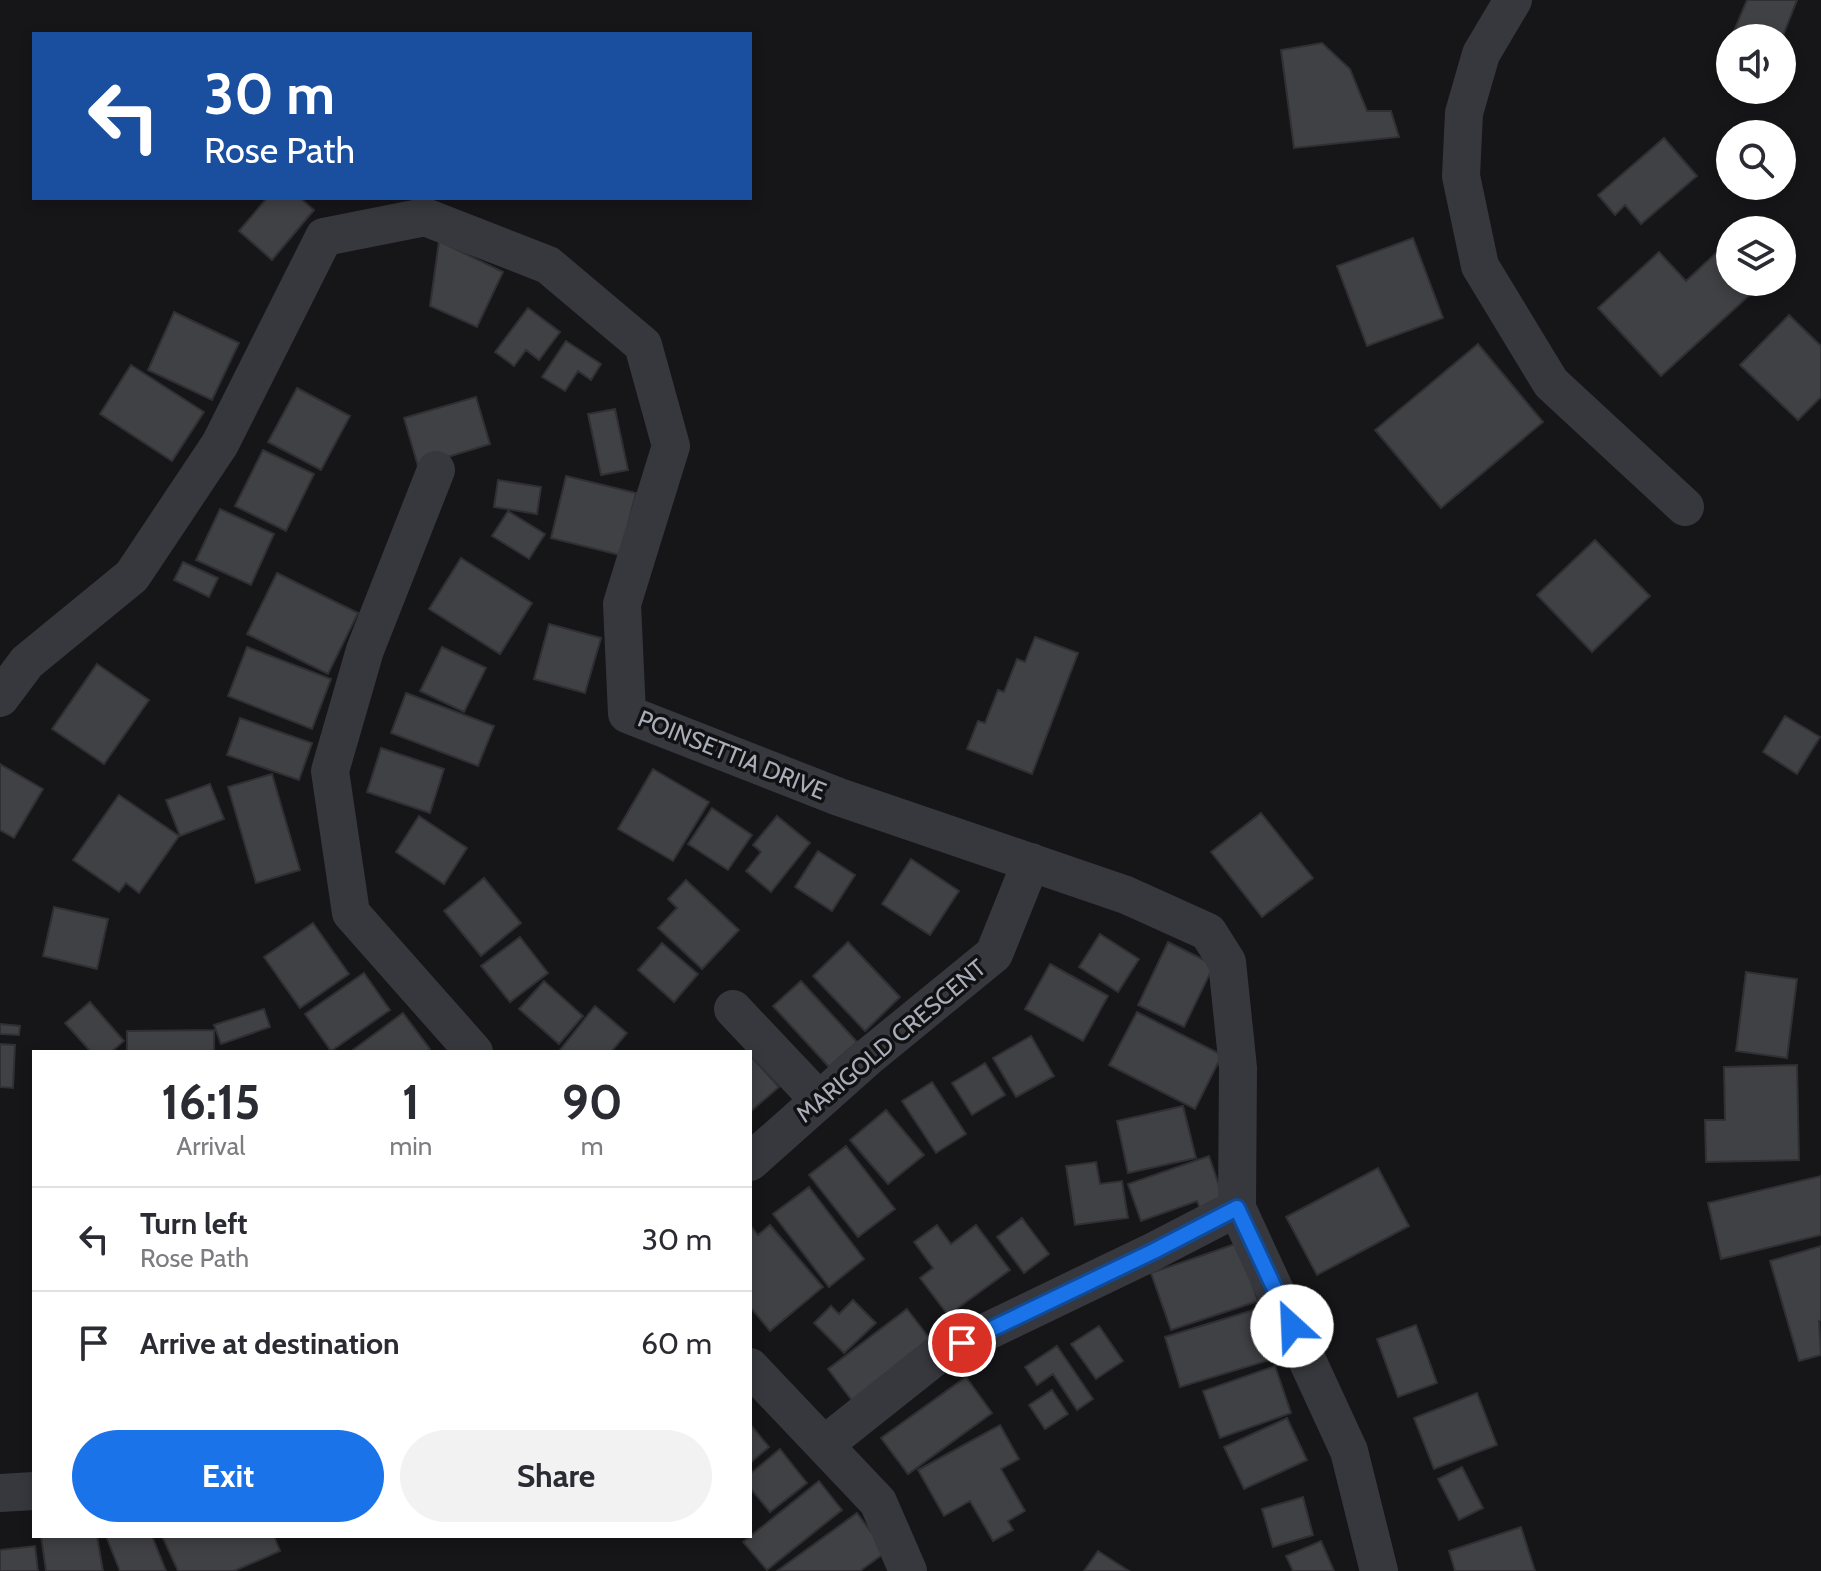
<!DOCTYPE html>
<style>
:root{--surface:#fff;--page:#f2f2f3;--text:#2b2b33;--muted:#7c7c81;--line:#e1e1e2;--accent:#1a73e8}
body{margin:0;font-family:Cabin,sans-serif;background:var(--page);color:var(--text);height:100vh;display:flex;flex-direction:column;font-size:30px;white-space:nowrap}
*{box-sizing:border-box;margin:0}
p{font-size:26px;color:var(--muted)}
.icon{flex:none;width:44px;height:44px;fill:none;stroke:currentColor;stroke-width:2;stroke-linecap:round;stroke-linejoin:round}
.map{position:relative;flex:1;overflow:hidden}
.panel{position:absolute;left:32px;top:1050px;width:720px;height:488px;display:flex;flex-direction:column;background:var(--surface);border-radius:0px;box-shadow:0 4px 12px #0003}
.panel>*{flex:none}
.guide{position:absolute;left:32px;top:32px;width:720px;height:168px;border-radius:0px;box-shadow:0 4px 12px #0003;background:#1a4fa0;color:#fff;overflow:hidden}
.tools{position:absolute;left:1716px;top:24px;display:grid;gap:16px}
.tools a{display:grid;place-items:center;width:80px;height:80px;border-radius:50%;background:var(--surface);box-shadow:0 4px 12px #0003;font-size:40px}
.pin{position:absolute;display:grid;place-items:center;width:68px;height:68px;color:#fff;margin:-34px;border:4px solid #fff;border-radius:50%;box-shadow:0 2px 8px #0007}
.me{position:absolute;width:88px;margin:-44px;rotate:335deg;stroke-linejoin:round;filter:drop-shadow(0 0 6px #0008)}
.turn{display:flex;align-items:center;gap:28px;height:168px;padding:0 40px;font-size:36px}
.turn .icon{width:104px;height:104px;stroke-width:2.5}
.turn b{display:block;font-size:56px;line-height:68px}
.eta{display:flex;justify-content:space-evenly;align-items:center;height:136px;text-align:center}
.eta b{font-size:48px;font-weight:700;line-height:56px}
.primary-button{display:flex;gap:16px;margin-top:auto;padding:16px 40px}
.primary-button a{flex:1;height:92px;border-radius:48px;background:var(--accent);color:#fff;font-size:32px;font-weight:700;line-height:92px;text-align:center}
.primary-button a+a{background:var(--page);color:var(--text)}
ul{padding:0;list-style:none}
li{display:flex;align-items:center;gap:24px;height:104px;padding:0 40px;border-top:2px solid var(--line)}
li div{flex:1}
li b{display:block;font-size:30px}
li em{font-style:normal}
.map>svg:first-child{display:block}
</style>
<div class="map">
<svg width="1821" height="1571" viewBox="0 0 1821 1571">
<rect width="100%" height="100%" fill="#161618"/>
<path fill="#404145" stroke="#303034" stroke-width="2" d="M1747 0H1797L1782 38H1731Z
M1322 43 1350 69 1367 111H1391L1399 137 1294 148 1281 50Z
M1664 138 1697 176 1641 224 1625 205 1615 215 1598 195Z
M267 198H300L314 210 272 260 239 231Z
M1413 238 1443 318 1367 346 1337 266Z
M439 241 503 272 477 327 430 306Z
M1659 252 1686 281 1716 253 1730 268V282H1743L1753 292 1661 376 1598 308Z
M528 308 560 332 539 360 526 350 514 366 495 352Z
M174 312 239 343 212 400 148 370Z
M1789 315 1821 346V397L1798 420 1740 365Z
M566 341 601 364 591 380 578 371 565 391 542 377Z
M1478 344 1543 422 1441 508 1375 430Z
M131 365 204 412 172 461 100 414Z
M297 388 350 416 321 470 268 442Z
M476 397 490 444 418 466 404 418Z
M615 409 628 470 601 475 588 414Z
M263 450 314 474 286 531 235 506Z
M566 476 636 493 620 555 551 538Z
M498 480 541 487 537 514 494 507Z
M220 509 274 534 251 585 196 560Z
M508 511 545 534 529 559 492 536Z
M1595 540 1650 596 1592 652 1537 595Z
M461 558 532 603 500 654 429 609Z
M183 562 218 578 209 597 174 580Z
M277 573 358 613 328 674 247 634Z
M549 624 601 638 585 693 534 679Z
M1035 637 1078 653 1032 774 967 749 978 721 985 723 998 690 1004 692 1017 659 1025 662Z
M247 647 331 679 312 729 228 696Z
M442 647 486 668 464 712 420 691Z
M97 664 149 700 104 764 52 729Z
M406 693 494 726 478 766 391 733Z
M1785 716 1820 737 1797 774 1763 752Z
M240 718 312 743 299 780 227 755Z
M381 748 444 769 430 813 367 792Z
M0 764 43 789 14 838 0 830Z
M653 769 709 802 673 861 618 829Z
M272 774 300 870 256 883 228 787Z
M210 784 224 819 180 836 166 800Z
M119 795 179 836 139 893 126 883 119 892 73 860Z
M712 808 752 835 728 870 688 844Z
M1261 813 1313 878 1262 917 1211 852Z
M419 816 467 848 444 884 396 852Z
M777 816 810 843 771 892 746 871 761 852 753 845Z
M818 851 855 875 832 911 795 887Z
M911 859 959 891 930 935 882 904Z
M484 878 521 923 481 956 444 911Z
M686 880 739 930 702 969 658 928 677 908 668 899Z
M54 907 108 919 97 969 43 956Z
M313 923 349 974 300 1008 264 957Z
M1100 934 1139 959 1118 992 1079 967Z
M520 937 548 973 510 1002 481 966Z
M848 942 900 997 865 1031 813 976Z
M1168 942 1214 965 1184 1027 1138 1005Z
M662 943 698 974 674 1002 638 970Z
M1050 964 1108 996 1083 1041 1025 1009Z
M1746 972 1797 979 1787 1058 1736 1051Z
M364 973 390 1010 331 1051 305 1014Z
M544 981 583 1016 559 1044 519 1009Z
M801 981 857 1042 829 1067 773 1006Z
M90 1002 124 1041 111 1052H91L65 1023Z
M595 1006 627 1033 611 1052H562L560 1050Z
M264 1009 270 1027 221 1044 214 1025Z
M1137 1012 1222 1055 1195 1109 1109 1065Z
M403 1013 430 1049 426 1052H350Z
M0 1024 20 1026 19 1035 0 1034Z
M214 1030V1052H127V1031Z
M1031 1036 1054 1076 1016 1097 993 1058Z
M0 1044 15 1045 13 1088 0 1087Z
M750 1055 779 1087 750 1112Z
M985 1063 1005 1095 972 1115 952 1083Z
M1797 1065 1799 1160 1706 1162 1705 1120H1725L1724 1067Z
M932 1082 966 1134 936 1153 902 1101Z
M1183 1106 1196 1158 1128 1173 1117 1121Z
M886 1110 924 1155 888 1184 850 1140Z
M846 1146 895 1209 858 1237 809 1175Z
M1209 1156 1225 1203 1201 1211 1197 1201 1141 1221 1128 1184Z
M1096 1162 1100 1184 1122 1181 1128 1218 1075 1225 1066 1166Z
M1378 1168 1409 1226 1317 1275 1286 1217Z
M1821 1176V1235L1721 1259 1708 1203Z
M809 1187 864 1259 829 1287 773 1214Z
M1022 1218 1049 1254 1024 1273 997 1237Z
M750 1225 758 1235 770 1225 823 1287 770 1331 750 1307Z
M937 1225 951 1244 976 1225 1010 1270 948 1315 920 1278 933 1268 914 1242Z
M1238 1243 1258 1301 1171 1330 1151 1273Z
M1821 1246V1320L1819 1321 1821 1355 1799 1361 1770 1261Z
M853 1300 876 1323 844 1353 814 1323 831 1306 839 1314Z
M1260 1308 1276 1358 1180 1387 1165 1337Z
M907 1309 936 1347 857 1407 828 1369Z
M1416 1325 1437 1383 1398 1397 1377 1339Z
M1099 1326 1123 1361 1096 1379 1071 1344Z
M1057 1346 1093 1399 1077 1410 1053 1374 1037 1385 1025 1367Z
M1275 1366 1291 1413 1220 1438 1203 1391Z
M966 1377 992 1413 908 1474 881 1438Z
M1052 1390 1068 1414 1045 1429 1029 1405Z
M1477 1393 1497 1445 1434 1469 1414 1418Z
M1287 1418 1307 1460 1244 1489 1224 1447Z
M750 1424 769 1447 750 1463Z
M1000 1425 1019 1459 1001 1469 1025 1511 1008 1521 1013 1530 993 1541 970 1501 944 1516 918 1470Z
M780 1449 807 1483 770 1512 750 1488V1474Z
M1462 1467 1483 1508 1459 1520 1438 1479Z
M819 1481 842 1510 767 1570 743 1542Z
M1303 1497 1313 1535 1273 1547 1262 1509Z
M857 1513 886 1552 860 1571H777Z
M1521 1527 1535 1571H1455L1449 1551Z
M41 1536H97L103 1571H46Z
M106 1536H152L166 1571H120Z
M162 1536H274L280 1551 234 1571H178Z
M1321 1541 1334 1571H1293L1286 1556Z
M35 1546 38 1571H0V1550Z
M1098 1551 1129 1571H1084Z"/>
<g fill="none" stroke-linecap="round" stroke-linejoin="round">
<path stroke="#37383d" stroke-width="38" d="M1513 0 1481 54 1464 113 1461 176 1480 266 1551 383 1685 507
M436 470 365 650 330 771 351 913 474 1052
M0 698 27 662 132 576 220 444 324 237 425 217 548 265 643 345 671 446 622 604 627 714 839 797 1126 895 1208 932 1227 962 1238 1068 1237 1208 1349 1451 1379 1571
M733 1009 819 1100
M750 1162 868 1057 994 954 1031 862
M750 1367 878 1502 908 1571
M824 1445 936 1356 1154 1251 1237 1208
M0 1493 34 1491"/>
</g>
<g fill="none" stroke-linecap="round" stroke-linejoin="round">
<defs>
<path id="route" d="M962 1343 1154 1251 1237 1208 1292 1326"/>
</defs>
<use href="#route" stroke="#114b97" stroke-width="20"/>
<use href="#route" stroke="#1a73e8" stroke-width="14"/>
</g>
<g text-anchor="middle" stroke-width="7" stroke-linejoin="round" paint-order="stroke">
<g font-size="24" fill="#a8adb8" stroke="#111113">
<text transform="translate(732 755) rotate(22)" y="8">POINSETTIA DRIVE</text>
<text transform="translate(891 1041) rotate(-40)" y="8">MARIGOLD CRESCENT</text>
</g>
</g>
</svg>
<div class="tools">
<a><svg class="icon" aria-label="sound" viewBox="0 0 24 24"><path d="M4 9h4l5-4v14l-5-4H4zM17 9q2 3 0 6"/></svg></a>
<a><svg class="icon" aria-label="search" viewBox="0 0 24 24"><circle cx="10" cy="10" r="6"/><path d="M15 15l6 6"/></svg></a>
<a><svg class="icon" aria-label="layers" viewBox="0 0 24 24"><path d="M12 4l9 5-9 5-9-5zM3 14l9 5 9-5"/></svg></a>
</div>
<div class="pin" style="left:962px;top:1343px;background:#d93025"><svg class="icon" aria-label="arrive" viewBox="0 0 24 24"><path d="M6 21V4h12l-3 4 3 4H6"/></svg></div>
<svg class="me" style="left:1292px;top:1326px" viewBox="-20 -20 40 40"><circle r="19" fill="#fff"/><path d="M0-13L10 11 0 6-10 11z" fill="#1a73e8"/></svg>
<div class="guide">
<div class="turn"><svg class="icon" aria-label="left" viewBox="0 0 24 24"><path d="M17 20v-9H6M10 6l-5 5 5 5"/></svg><div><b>30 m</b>Rose Path</div></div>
</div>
<section class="panel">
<div class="eta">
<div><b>16:15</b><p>Arrival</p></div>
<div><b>1</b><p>min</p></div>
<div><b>90</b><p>m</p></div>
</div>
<ul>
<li><svg class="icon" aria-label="left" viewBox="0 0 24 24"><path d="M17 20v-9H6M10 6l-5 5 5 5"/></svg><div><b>Turn left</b><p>Rose Path</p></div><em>30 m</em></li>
<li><svg class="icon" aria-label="arrive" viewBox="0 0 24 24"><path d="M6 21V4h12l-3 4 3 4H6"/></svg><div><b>Arrive at destination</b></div><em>60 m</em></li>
</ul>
<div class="primary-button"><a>Exit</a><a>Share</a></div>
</section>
</div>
